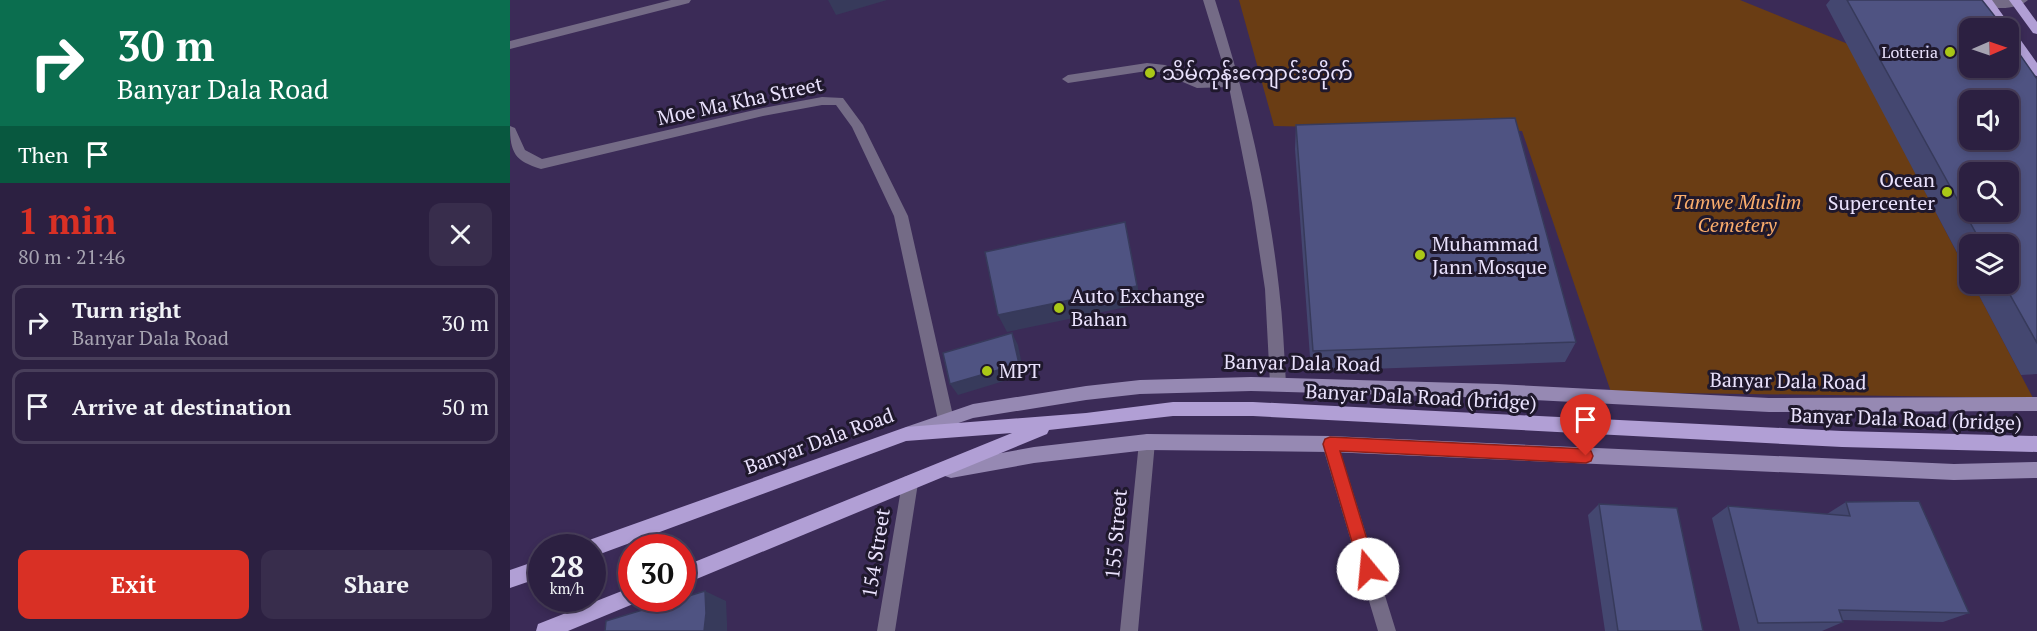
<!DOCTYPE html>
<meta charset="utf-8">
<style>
:root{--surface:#2c2041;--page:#382d4c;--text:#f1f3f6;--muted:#a6a3b1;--line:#483e5a;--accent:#d93025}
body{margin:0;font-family:"PT Serif","Noto Sans Myanmar",serif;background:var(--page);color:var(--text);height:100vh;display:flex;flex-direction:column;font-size:22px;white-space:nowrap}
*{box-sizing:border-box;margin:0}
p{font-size:20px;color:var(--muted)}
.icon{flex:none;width:33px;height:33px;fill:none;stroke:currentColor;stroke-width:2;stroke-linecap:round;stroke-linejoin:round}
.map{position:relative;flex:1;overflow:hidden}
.side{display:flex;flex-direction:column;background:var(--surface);width:510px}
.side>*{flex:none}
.top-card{background:#0b6e4f;color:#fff;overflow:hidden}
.needle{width:39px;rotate:88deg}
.tools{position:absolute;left:1449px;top:18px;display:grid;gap:12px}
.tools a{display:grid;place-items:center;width:60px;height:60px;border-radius:12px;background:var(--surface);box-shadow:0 3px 9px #0003,0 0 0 2px var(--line);font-size:30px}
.speed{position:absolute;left:18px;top:534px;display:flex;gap:12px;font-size:30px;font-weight:700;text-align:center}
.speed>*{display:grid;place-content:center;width:78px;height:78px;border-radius:50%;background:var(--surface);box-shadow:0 3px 9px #0003,0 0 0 2px var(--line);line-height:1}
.speed small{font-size:15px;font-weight:400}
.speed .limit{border:9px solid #d22;background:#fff;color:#111}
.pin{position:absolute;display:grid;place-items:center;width:51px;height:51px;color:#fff;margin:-62px -26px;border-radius:50% 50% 50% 0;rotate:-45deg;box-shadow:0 0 6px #0007}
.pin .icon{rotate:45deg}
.me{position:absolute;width:66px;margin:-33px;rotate:343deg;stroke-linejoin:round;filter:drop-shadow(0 0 4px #0008)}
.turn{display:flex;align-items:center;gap:21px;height:126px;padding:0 18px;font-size:27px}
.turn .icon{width:78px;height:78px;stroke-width:2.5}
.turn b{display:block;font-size:42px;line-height:51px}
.then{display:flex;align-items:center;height:57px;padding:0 18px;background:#0003;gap:12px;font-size:22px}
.round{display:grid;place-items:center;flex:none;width:63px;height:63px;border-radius:12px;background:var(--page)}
.overview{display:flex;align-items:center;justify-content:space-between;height:102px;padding:0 18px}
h1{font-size:36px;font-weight:800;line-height:45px;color:var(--accent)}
.primary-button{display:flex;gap:12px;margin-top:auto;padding:12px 18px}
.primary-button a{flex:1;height:69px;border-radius:12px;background:var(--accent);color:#fff;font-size:24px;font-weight:800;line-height:69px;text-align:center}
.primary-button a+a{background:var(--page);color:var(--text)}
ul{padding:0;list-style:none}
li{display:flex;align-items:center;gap:18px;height:75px;margin:0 12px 9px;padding:0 6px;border:3px solid var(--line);border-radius:12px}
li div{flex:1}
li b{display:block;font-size:22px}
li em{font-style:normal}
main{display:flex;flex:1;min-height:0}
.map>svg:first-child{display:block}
</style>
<main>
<section class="side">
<div class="top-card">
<div class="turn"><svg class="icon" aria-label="right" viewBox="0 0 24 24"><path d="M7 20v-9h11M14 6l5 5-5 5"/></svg><div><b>30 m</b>Banyar Dala Road</div></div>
<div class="then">Then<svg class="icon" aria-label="arrive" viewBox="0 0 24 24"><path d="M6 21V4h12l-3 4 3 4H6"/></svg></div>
</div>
<div class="overview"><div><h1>1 min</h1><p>80 m · 21:46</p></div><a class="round"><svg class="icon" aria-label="close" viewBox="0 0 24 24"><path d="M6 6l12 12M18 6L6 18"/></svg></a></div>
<ul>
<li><svg class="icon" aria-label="right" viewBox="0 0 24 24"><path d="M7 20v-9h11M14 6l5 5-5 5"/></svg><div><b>Turn right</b><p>Banyar Dala Road</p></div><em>30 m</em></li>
<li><svg class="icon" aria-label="arrive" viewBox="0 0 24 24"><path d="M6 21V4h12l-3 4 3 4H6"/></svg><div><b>Arrive at destination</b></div><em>50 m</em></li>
</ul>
<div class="primary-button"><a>Exit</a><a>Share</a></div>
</section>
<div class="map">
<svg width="1527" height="631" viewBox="0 0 1527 631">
<rect width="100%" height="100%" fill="#3b2b57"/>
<path fill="#6a3d14" d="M729 0H1230L1338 44 1459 276 1460 284H1463L1523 398 1101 392 1012 131 764 126Z"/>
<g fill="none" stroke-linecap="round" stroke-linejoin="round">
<path fill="#746b86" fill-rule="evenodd" d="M161 0H181L179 3 0 49V41Z
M693 0H705C735 93 758 190 769 288 773 320 774 352 776 384L774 389 768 391 762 389 760 384 755 289 742 203 719 87 687 88 649 72 637 71 558 83 552 79 558 75 637 63 655 65 688 80 717 78Z
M1476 0H1518C1509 9 1482 11 1472 3Z
M312 97 333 98 353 125 398 216 444 420 442 425 436 427 430 425 428 420 384 216 342 127 326 105H312L253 116 31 169C5 161 0 153 0 126L5 128 15 150 32 159 253 108Z
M637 434 643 437 645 442 628 631H610L629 442 631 437Z
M820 436 826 439 828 444 886 631H868L812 444 814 439Z
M400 475 406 477 408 483 385 631H367L392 483 394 477Z"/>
<path fill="#9689b3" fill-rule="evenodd" d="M741 377 987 384 1259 398 1527 397V411L1259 412 987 398 741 391 630 394 576 400 463 418 402 439 396 437 394 432 396 427 463 404 576 386 630 380Z
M637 434 820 436 1444 464 1527 462V478L1444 480 820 452 637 450 524 463 441 478 435 476 433 470 435 464 441 462 524 447Z"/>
<path fill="#b19fd5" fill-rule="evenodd" d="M1470 0H1482L1527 63V76L1523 75 1498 41V28H1490Z
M1499 0H1511L1527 22V34L1523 33Z
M663 402H743L1332 431 1527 436V452L1332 447 743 416H663L539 430 537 434 172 585V567L502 433 396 441 82 557V548H73L76 542 82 539 396 427 576 413Z
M32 559V577L0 588V570Z
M122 587V598H130L128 602 58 631H26L28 624Z"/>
</g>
<path fill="#444770" d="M1320 0H1472L1527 79V374L1511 375 1463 284H1498V244H1460V277L1316 5Z
M786 125 1066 342 1055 362 801 371 785 149Z
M1336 502 1459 613 1433 622 1332 620 1333 622 1312 631H1230L1202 518 1218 506 1317 514Z
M1089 504 1193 631H1095L1078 515Z"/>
<path fill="#373a5b" d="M318 0H377L326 15Z
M615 222 631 304 497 332 488 315Z
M502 333 508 345 514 375 448 395 440 384Z
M195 591 216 601 217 623V631H194Z"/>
<path fill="#4f5382" stroke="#373a5b" stroke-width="1.5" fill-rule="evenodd" d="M1337 0H1472L1494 28H1460V68H1498V35L1507 46 1506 49 1527 79V343L1494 284H1498V244H1472ZM1460 100H1498V140H1460ZM1460 172H1498V212H1460Z
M1005 118 1066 342 803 351 786 125Z
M615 222 627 286 488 315 475 252Z
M502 333 509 364 440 384 433 353Z
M1409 501 1459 613 1329 610 1333 622 1248 623 1218 506 1340 516 1336 502Z
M1089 504 1167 508 1193 631H1108Z
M195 591 196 613 194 631H95L96 621 172 598Z"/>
<path fill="#d93025" stroke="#8d1f18" stroke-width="1.5" d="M820 437 1076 449 1081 451 1083 456 1081 461 1076 463 830 451 866 569 864 574 858 577 852 574 850 569 813 444 815 439Z"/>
<g fill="#aac717" stroke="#1f182c" stroke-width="2">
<circle cx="1440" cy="52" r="6"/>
<circle cx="640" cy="73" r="6"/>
<circle cx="1437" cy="192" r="6"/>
<circle cx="910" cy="255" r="6"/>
<circle cx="549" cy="308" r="6"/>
<circle cx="477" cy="371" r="6"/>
</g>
<g text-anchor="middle" stroke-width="6" stroke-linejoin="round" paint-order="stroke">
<g font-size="16" fill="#eae2fd" stroke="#1f182c" text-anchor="end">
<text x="1428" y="58">Lotteria</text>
</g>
<g font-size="20" fill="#eae2fd" stroke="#1f182c" text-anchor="start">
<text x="652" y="80">သိမ်ကုန်းကျောင်းတိုက်</text>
<text x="1425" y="187" text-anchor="end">Ocean<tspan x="1425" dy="23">Supercenter</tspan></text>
<text x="922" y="251">Muhammad<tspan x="922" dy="23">Jann Mosque</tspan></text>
<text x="561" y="303">Auto Exchange<tspan x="561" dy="23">Bahan</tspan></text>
<text x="489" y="378">MPT</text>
</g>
<g font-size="20" fill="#eae2fd" stroke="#1f182c">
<text transform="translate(230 101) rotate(-12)" y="7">Moe Ma Kha Street</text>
<text transform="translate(792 363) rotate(1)" y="7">Banyar Dala Road</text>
<text transform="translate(1278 381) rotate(1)" y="7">Banyar Dala Road</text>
<text transform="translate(911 397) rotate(3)" y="7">Banyar Dala Road (bridge)</text>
<text transform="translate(1396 419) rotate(2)" y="7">Banyar Dala Road (bridge)</text>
<text transform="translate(309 441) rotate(-20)" y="7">Banyar Dala Road</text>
<text transform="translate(606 534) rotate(-85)" y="7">155 Street</text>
<text transform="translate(366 553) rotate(-81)" y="7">154 Street</text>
</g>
<g font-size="20" font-style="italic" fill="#fbad6c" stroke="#1f182c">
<text x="1227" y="209">Tamwe Muslim<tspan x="1227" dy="23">Cemetery</tspan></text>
</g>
</g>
</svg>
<div class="tools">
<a><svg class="needle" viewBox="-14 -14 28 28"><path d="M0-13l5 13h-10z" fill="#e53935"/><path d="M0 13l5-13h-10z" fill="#a6a3b1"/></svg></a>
<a><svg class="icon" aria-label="sound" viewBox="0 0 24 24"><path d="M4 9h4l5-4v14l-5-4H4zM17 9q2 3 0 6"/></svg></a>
<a><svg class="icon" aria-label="search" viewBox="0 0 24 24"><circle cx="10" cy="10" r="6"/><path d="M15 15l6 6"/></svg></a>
<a><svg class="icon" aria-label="layers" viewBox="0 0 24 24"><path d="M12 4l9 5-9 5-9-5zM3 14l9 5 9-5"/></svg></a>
</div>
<div class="speed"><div>28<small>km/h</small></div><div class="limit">30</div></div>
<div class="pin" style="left:1076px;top:456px;background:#d93025"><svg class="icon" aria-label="arrive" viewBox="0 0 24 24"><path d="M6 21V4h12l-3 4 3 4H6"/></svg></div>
<svg class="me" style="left:858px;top:569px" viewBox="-20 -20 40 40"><circle r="19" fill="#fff"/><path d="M0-13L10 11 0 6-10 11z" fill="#d93025"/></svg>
</div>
</main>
